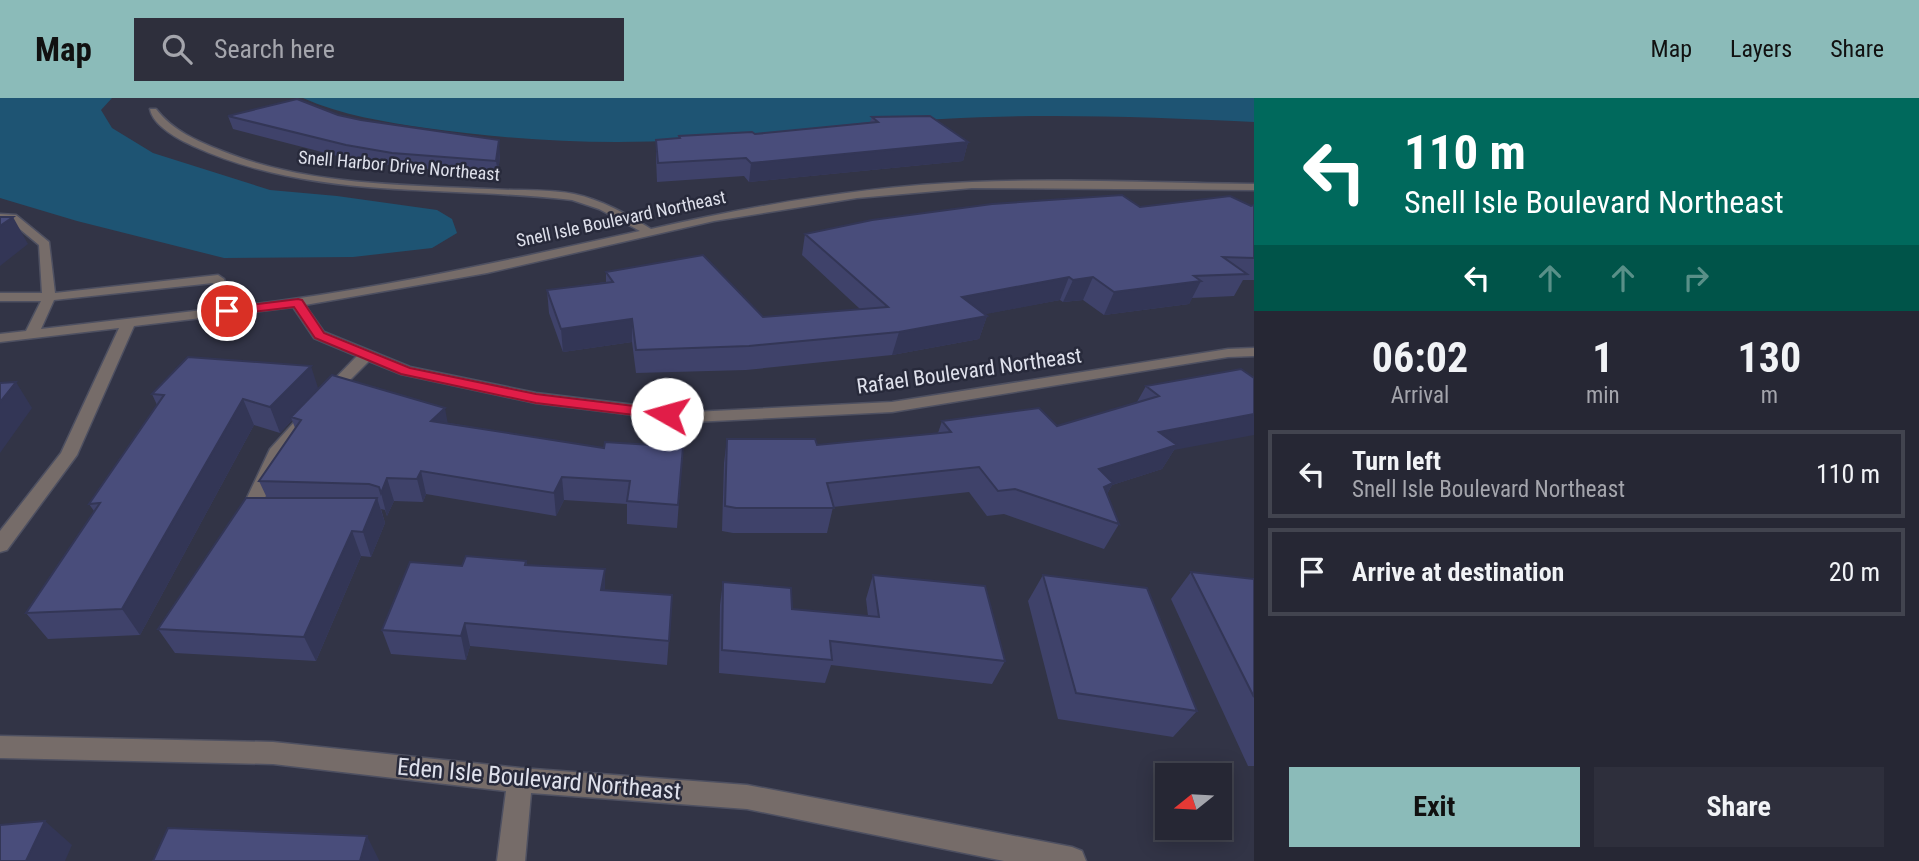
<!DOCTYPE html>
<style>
:root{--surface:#262734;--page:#2e2f3c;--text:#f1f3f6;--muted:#a4a5ac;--line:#42444f;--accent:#8bbbb9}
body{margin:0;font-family:"Roboto Condensed",sans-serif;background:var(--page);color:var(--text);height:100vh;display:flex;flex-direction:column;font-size:26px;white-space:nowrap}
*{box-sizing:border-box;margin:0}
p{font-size:23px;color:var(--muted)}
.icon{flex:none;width:38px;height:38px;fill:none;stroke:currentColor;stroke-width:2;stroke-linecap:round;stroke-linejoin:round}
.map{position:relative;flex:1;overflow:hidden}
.side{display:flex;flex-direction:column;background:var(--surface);width:665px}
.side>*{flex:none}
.hud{background:#00695c;color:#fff;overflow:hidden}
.needle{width:46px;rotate:252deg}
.tools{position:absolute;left:1155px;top:665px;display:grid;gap:14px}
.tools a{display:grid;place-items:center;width:77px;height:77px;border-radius:0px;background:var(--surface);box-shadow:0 4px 18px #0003,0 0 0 2px var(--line);font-size:35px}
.pin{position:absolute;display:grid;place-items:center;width:60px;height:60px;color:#fff;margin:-30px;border:4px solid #fff;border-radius:50%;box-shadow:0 2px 7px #0007}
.me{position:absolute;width:77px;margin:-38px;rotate:277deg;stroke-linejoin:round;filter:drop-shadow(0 0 5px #0008)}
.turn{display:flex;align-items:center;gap:24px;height:147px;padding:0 35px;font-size:32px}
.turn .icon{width:91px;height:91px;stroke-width:2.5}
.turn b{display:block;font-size:49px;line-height:60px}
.lanes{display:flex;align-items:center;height:66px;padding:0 35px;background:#0003;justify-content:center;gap:35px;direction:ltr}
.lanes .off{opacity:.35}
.eta{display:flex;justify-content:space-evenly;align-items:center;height:119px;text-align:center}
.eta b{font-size:42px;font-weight:700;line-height:49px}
.cta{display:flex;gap:14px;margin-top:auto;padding:14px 35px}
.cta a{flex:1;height:80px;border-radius:0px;background:var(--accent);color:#111;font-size:28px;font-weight:700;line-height:80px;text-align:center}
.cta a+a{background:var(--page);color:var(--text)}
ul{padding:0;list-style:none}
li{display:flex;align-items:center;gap:21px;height:88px;margin:0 14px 10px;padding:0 21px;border:4px solid var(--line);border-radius:0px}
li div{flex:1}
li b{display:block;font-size:26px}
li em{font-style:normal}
header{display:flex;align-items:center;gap:42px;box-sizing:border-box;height:98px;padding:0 35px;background:var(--accent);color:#111}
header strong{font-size:33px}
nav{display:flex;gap:38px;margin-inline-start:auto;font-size:24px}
.search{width:490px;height:63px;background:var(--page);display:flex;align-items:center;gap:18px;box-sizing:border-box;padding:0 24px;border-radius:0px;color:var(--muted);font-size:26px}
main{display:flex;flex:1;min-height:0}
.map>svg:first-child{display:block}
</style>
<header>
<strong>Map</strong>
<div class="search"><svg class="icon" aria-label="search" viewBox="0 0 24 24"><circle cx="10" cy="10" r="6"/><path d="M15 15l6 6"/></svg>Search here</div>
<nav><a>Map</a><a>Layers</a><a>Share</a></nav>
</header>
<main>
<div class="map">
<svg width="1254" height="763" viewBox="0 0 1254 763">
<rect width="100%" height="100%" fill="#323446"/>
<path fill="#1e5473" d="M0 0H112L101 12 112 30 153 55 270 92 337 98 437 112 452 121 457 135 432 150 353 159 224 160 77 123 0 100Z
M303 0H1254V24C1151 19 1046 15 942 21 856 25 770 37 684 42 599 47 511 42 426 30 385 24 341 17 303 0Z"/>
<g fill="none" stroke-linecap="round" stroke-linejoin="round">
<defs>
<path id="minor" d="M150 11H156C173 33 197 43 222 53 306 87 400 87 489 91 517 93 547 91 574 96 602 102 627 116 651 131 756 107 865 88 972 84 1066 80 1160 85 1254 86V92L972 90 857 100 714 123 487 175 305 207 324 234 410 269 536 295 693 314 892 304 1228 251 1254 250V258L1228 259 892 314 693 324 536 305 401 276 369 263 332 300H322L319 297 322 294 357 258 314 240 293 209 134 228 77 357 7 452 0 454V433L61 355 119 230 0 244V236L26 233 41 203H0V195H42L39 147 9 122H0V116L16 117 49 144 55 195 218 177 224 181 232 209C370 193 505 163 640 133L599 111 572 102C444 87 313 103 193 48 178 41 153 28 150 11ZM213 185 220 210 41 231 54 202Z
M304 318 312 323 285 353 264 402 269 411 277 417 275 422H256L246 402 270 351 298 320Z
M0 638 273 644 520 670 747 687 1072 749 1082 753 1086 763H1004L747 711 531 695 525 763H497L506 693 273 666 0 660Z"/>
</defs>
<use href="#minor" stroke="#4e5061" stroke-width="3"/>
<use href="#minor" fill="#766c69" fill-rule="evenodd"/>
</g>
<path fill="#3f426a" d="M338 17 500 56 498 77 395 68 349 61 233 31 228 18Z
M872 19 968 44 963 63 749 84 744 78 657 84 656 60V42L679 40V38L755 36 870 24Z
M1060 101 1140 109 1254 107V182H1243L1234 198 1192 200 1189 206 1104 217 1083 202 1063 204 1060 202 984 216 987 218 979 241 892 257 746 272 636 275 632 244 563 254 549 215 547 192 606 184V174L763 219 860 211 802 157 805 136 1059 102Z
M1241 271 1174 352 1162 371 1112 387 1107 396 1119 426 1104 451 1004 416 987 418 969 394 833 409 827 435H733L722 433 724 365 727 341 817 347 938 335 942 323 1057 328 1137 304 1146 288Z
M319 291 448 325 604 350 683 349 677 430 627 426V406L564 402 556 418 426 396 423 404 394 403 387 418 385 412 381 411 385 425 371 459 361 458 316 563 175 555 158 531 267 400 259 383 295 330 292 322 280 335 254 327 140 537 48 541 26 515 94 413 89 406 157 307 152 296Z
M526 463 527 467 605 471V493L672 497 667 567 470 548 466 562 391 556 382 532 462 468Z
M1191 474 1254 481V668H1248L1171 501Z
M873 477 1005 563 992 586 831 567 825 585 719 575 720 507 723 484 792 511 868 518 866 501Z
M1043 477 1197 613 1173 639 1058 621 1028 503Z"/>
<path fill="#333656" d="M499 42 500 56 498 77 496 63Z
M968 44 963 63 749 84 751 65Z
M13 119 28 146 0 168V128Z
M1069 179 1060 202 955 222 962 199Z
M1093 179 1083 202 1063 204 1073 182Z
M1201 183 1189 206 1104 217 1114 194Z
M987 218 979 241 892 257 899 234Z
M632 221V244L563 254 561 231Z
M311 268 319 293 291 319 292 322 280 335 270 309Z
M16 284 32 310 0 355V304Z
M243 301 254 327 140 537 122 511Z
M445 310 449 332 431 323Z
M1254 316V337L1174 352 1162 371 1112 387 1099 410V371L1159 334Z
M421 373 426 396 423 404 417 381Z
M562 379 564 402 556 418 554 395Z
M387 380 394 403 387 418 381 395Z
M377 400 385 425 371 459 363 434Z
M352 433 361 458 316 563 304 539Z
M605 471V495L601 492Z
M465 525 470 548 466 562 461 538Z
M45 723 72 747 65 763H26Z
M367 738 379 762V763H360Z"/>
<path fill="#494d7b" stroke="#333656" stroke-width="2" d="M297 1 338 17 361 22 499 42 496 63 392 55 346 47 228 18Z
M930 18 968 44 751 65 746 60 658 65 656 42 680 40 679 38 752 34 755 36 878 24 872 19Z
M1122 97 1140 109 1230 98 1251 108 1254 107V160L1223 159 1247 176 1194 178 1201 183 1114 194 1093 179 1073 182 1069 179 962 199 987 218 899 234 749 248 636 252 632 221 561 231 547 192 613 184 606 174 703 157 763 219 888 209 805 136 872 122 992 106Z
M0 119H13L0 128Z
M188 259 311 268 270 309 243 301 122 511 26 515 100 405 89 406 164 297 152 296Z
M1241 271 1254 280V316L1159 334 1177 347 1099 371 1113 385 1104 389 1119 426 1015 391 998 393 979 369 827 385 834 410H736L725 408 727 341H815L817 347 951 334 942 323 1039 310 1057 328 1159 298 1146 288Z
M332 277 445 310 431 323 604 350 605 344 683 349 678 407 627 403 630 383 562 379 554 395 421 373 417 381 387 380 381 395 379 389 369 386 259 383 301 322 291 319Z
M16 284 0 304V285Z
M246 400H377L363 434 352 433 304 539 158 531Z
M466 458 526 463 525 467 605 471 601 492 672 497 669 543 465 525 461 538 382 532 410 464 462 468Z
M1191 474 1254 481V599Z
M873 477 985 488 1005 563 830 543 832 562 722 552 723 484 791 490 792 511 879 519Z
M1043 477 1147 490 1197 613 1076 595Z
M45 723 26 763H0V727Z
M168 730 367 738 360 763H153Z"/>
<path fill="#e11d48" stroke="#92132f" stroke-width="2" d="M298 201 302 202 324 235 410 270 536 296 667 312 674 316 667 321 536 305 401 276 315 240 294 209 227 217 221 213 227 210Z"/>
<g text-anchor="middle" stroke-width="5" stroke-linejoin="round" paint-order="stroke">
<g font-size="18" fill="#dfe1ec" stroke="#282a3b">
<text transform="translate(399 68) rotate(5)" y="6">Snell Harbor Drive Northeast</text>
<text transform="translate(621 121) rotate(-12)" y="6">Snell Isle Boulevard Northeast</text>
</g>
<g font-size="21" fill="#dfe1ec" stroke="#282a3b">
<text transform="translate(969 273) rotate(-8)" y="7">Rafael Boulevard Northeast</text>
</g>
<g font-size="24" fill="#dfe1ec" stroke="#282a3b">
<text transform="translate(539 681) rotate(5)" y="8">Eden Isle Boulevard Northeast</text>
</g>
</g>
</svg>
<div class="tools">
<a><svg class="needle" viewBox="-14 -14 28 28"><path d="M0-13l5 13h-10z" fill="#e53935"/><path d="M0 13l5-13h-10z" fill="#a4a5ac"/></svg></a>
</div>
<div class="pin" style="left:227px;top:213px;background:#d93025"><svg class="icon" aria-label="arrive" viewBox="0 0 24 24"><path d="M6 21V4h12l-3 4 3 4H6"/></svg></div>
<svg class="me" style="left:667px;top:316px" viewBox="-20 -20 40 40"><circle r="19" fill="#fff"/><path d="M0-13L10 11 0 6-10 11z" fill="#e11d48"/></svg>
</div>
<section class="side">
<div class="hud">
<div class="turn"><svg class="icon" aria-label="left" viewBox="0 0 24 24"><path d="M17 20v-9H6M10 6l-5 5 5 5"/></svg><div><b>110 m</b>Snell Isle Boulevard Northeast</div></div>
<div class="lanes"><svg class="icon" aria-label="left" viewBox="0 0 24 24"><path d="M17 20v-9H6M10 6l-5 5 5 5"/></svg><svg class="icon off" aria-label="ahead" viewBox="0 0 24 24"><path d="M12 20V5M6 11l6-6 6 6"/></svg><svg class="icon off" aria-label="ahead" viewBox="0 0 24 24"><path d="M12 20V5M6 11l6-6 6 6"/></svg><svg class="icon off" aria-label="right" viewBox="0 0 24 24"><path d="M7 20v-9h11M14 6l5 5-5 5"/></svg></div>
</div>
<div class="eta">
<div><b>06:02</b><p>Arrival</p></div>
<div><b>1</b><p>min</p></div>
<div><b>130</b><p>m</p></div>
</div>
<ul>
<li><svg class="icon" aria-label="left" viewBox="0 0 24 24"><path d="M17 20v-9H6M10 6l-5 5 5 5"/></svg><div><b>Turn left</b><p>Snell Isle Boulevard Northeast</p></div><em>110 m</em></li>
<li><svg class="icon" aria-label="arrive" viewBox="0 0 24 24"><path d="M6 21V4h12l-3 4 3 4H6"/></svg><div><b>Arrive at destination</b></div><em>20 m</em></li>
</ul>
<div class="cta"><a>Exit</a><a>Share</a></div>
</section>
</main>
